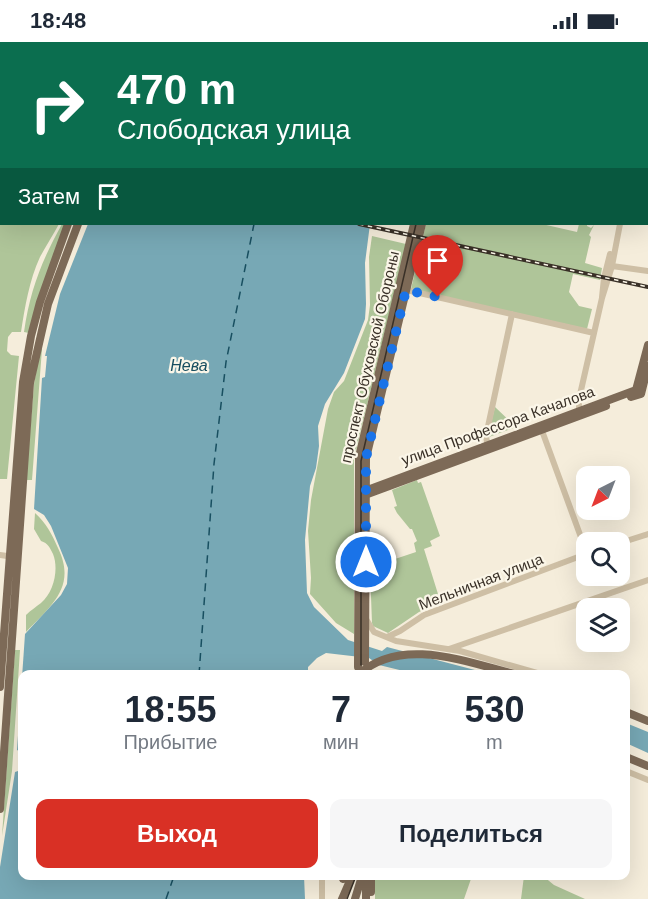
<!DOCTYPE html>
<html lang="ru">
<meta charset="utf-8">
<style>
:root{--surface:#fff;--page:#f6f6f7;--text:#1f2937;--muted:#747a83;--accent:#d93025}
body{margin:0;font-family:Arial,sans-serif;background:var(--page);color:var(--text);height:100vh;display:flex;flex-direction:column;font-size:22px;white-space:nowrap}
*{box-sizing:border-box;margin:0}
p{font-size:20px;color:var(--muted)}
.icon{flex:none;width:33px;height:33px;fill:none;stroke:currentColor;stroke-width:2;stroke-linecap:round;stroke-linejoin:round}
.map{position:relative;flex:1;overflow:hidden}
.details{position:absolute;left:18px;top:628px;width:612px;height:210px;display:flex;flex-direction:column;background:var(--surface);border-radius:12px;box-shadow:0 6px 24px #0002}
.details>*{flex:none}
.hud{position:absolute;left:0px;top:0px;width:648px;height:183px;box-shadow:0 6px 24px #0002;background:#0b6e4f;color:#fff;overflow:hidden}
.needle{width:39px;rotate:222deg}
.buttons{position:absolute;left:576px;top:424px;display:grid;gap:12px}
.buttons a{display:grid;place-items:center;width:54px;height:54px;border-radius:12px;background:var(--surface);box-shadow:0 6px 24px #0002;font-size:30px}
.pin{position:absolute;display:grid;place-items:center;width:51px;height:51px;color:#fff;margin:-62px -26px;border-radius:50% 50% 50% 0;rotate:-45deg;box-shadow:0 0 6px #0007}
.pin .icon{rotate:45deg}
.me{position:absolute;width:66px;margin:-33px;rotate:0deg;stroke-linejoin:round;filter:drop-shadow(0 0 4px #0008)}
.turn{display:flex;align-items:center;gap:21px;height:126px;padding:0 18px;font-size:27px}
.turn .icon{width:78px;height:78px;stroke-width:2.5}
.turn b{display:block;font-size:42px;line-height:51px}
.then{display:flex;align-items:center;height:57px;padding:0 18px;background:#0003;gap:12px;font-size:22px}
.eta{display:flex;justify-content:space-evenly;align-items:center;height:102px;text-align:center}
.eta b{font-size:36px;font-weight:600;line-height:42px}
.cta{display:flex;gap:12px;margin-top:auto;padding:12px 18px}
.cta a{flex:1;height:69px;border-radius:12px;background:var(--accent);color:#fff;font-size:24px;font-weight:600;line-height:69px;text-align:center}
.cta a+a{background:var(--page);color:var(--text)}
.status{display:flex;justify-content:space-between;align-items:center;height:42px;padding:0 30px;background:var(--surface);direction:ltr}
.status svg{height:16px;fill:currentColor}
.map>svg:first-child{display:block}
</style>
<div class="status"><b>18:48</b><svg viewBox="0 0 49 12"><path d="M0 12V9h3v3zM5 12V6h3v6zM10 12V3h3v9zM15 12V0h3v12zM26 1h20v11H26zM47 4h2v5h-2z"/></svg></div>
<div class="map">
<svg width="648" height="857" viewBox="0 0 648 857">
<rect width="100%" height="100%" fill="#f5eddb"/>
<path fill="#afc599" d="M0 128 2 182H59C53 193 46 204 40 215 29 239 25 265 21 290H12L8 295 7 309 11 313 19 314 7 437H0Z
M62 182H66L29 291 24 290C30 248 42 218 62 182Z
M426 182H542L577 190 579 182H587V184L591 186 594 183 589 193 591 195 585 221 602 226 600 238 573 232 569 250 579 264 592 267 587 287 411 247Z
M372 194 406 202 354 417V592L336 581 310 552 311 536 308 489 311 458 328 367 334 350 344 339 368 278 370 263 369 215Z
M40 307H42L32 438H26L34 342Z
M495 365 516 385 489 395 488 393Z
M417 438 418 441 421 440 440 494 430 499 432 504 424 507 438 552H440L443 560 419 570 388 591 373 584 372 581 369 501 379 500 386 520 416 510 414 501 417 499 412 487H410L397 471 394 465 397 464 392 448Z
M35 471C46 481 52 492 58 506 77 545 51 564 26 590V573C31 568 36 565 41 561 54 550 59 527 53 512 50 506 48 501 41 499L34 487Z
M15 608H20L12 729 2 794Z
M375 834H472L464 857H375Z
M524 834H543L554 843 585 857H521Z"/>
<path fill="#77a8b5" d="M137 0H407V1H137Z
M88 182H370L365 221 366 262 365 277 344 331 325 362 318 384 319 404 316 426 310 444 305 498 307 551 314 565 348 598 382 609 387 605 494 633H420L379 623 369 616 326 611 317 616 308 625V633H22V834H304L305 857H0V825L15 730 18 729 19 709 17 708 25 592 61 553 67 542 68 526 51 484 44 473 34 467 42 336 45 335 47 314H45L60 252Z
M626 681 648 690V711L626 701Z"/>
<g fill="none" stroke-linecap="round" stroke-linejoin="round">
<path stroke="#184f60" stroke-width="1.5" stroke-dasharray="8 6" stroke-linecap="butt" d="M287 2V0
M199 633 214 422 226 320 254 182
M166 857 174 834"/>
<path stroke="#cebfa5" stroke-width="6" d="M646 32H648
M0 54 2 55
M0 59H2
M646 65 648 59
M0 120H2
M612 224 648 229
M402 247 594 291
M602 255 604 236 610 212
M579 374V357L602 256 612 224 620 182
M541 386 586 509
M488 406 486 394 512 272
M620 501 648 492
M0 513 14 515
M366 577 374 590 396 599 460 609 544 633
M387 595 400 589 424 573 586 512
M449 607 648 538
M626 729 648 738
M322 857V834"/>
<path stroke="#7d6a57" stroke-width="8" d="M117 2V0
M124 2 125 0
M435 2V0
M443 2V0
M631 355 641 352 648 324
M362 450 636 348 648 303
M365 453 606 364
M365 620 366 416 422 182
M358 625 359 415 414 182
M0 645 23 340 31 294 40 260 68 182
M626 670 648 679
M626 715 648 724
M0 767 30 341 48 262 78 182
M342 834 343 837
M366 835V857
M371 850V834
M342 857 352 834
M355 857 362 834"/>
<path stroke="#393027" stroke-width="1.5" d="M440 2V0
M361 623V419L416 182
M347 857 356 834"/>
<defs>
<path id="rail" d="M0 95 2 96
M359 182 648 245"/>
</defs>
<use href="#rail" stroke="#393027" stroke-width="4"/>
<use href="#rail" stroke="#fbf6e8" stroke-width="1.5" stroke-dasharray="4.5" stroke-linecap="butt"/>
<path stroke="#7d6a57" stroke-width="8" d="M358 633C402 593 468 621 518 633"/>
</g>
<g fill="none" stroke-linecap="round" stroke-linejoin="round">
<path stroke="#1a73e8" stroke-width="10" stroke-dasharray="0 18" d="M366 520V416L406 248 438 255"/>
</g>
<g text-anchor="middle" stroke-width="4.5" stroke-linejoin="round" paint-order="stroke">
<g font-size="15" fill="#393027" stroke="#fbf6e8">
<text transform="translate(370 315) rotate(-77)" y="5">проспект Обуховской Обороны</text>
<text transform="translate(498 384) rotate(-20)" y="5">улица Профессора Качалова</text>
<text transform="translate(481 540) rotate(-21)" y="5">Мельничная улица</text>
</g>
<g font-size="16" font-style="italic" fill="#184f60" stroke="#fbf6e8">
<text x="189" y="329">Нева</text>
</g>
</g>
</svg>
<div class="buttons">
<a><svg class="needle" viewBox="-14 -14 28 28"><path d="M0-13l5 13h-10z" fill="#e53935"/><path d="M0 13l5-13h-10z" fill="#747a83"/></svg></a>
<a><svg class="icon" aria-label="search" viewBox="0 0 24 24"><circle cx="10" cy="10" r="6"/><path d="M15 15l6 6"/></svg></a>
<a><svg class="icon" aria-label="layers" viewBox="0 0 24 24"><path d="M12 4l9 5-9 5-9-5zM3 14l9 5 9-5"/></svg></a>
</div>
<div class="pin" style="left:438px;top:255px;background:#d93025"><svg class="icon" aria-label="arrive" viewBox="0 0 24 24"><path d="M6 21V4h12l-3 4 3 4H6"/></svg></div>
<svg class="me" style="left:366px;top:520px" viewBox="-20 -20 40 40"><circle r="17" fill="#1a73e8" stroke="#fff" stroke-width="3"/><path d="M0-11L8 9 0 5-8 9z" fill="#fff"/></svg>
<div class="hud">
<div class="turn"><svg class="icon" aria-label="right" viewBox="0 0 24 24"><path d="M7 20v-9h11M14 6l5 5-5 5"/></svg><div><b>470 m</b>Слободская улица</div></div>
<div class="then">Затем<svg class="icon" aria-label="arrive" viewBox="0 0 24 24"><path d="M6 21V4h12l-3 4 3 4H6"/></svg></div>
</div>
<section class="details">
<div class="eta">
<div><b>18:55</b><p>Прибытие</p></div>
<div><b>7</b><p>мин</p></div>
<div><b>530</b><p>m</p></div>
</div>
<div class="cta"><a>Выход</a><a>Поделиться</a></div>
</section>
</div>
